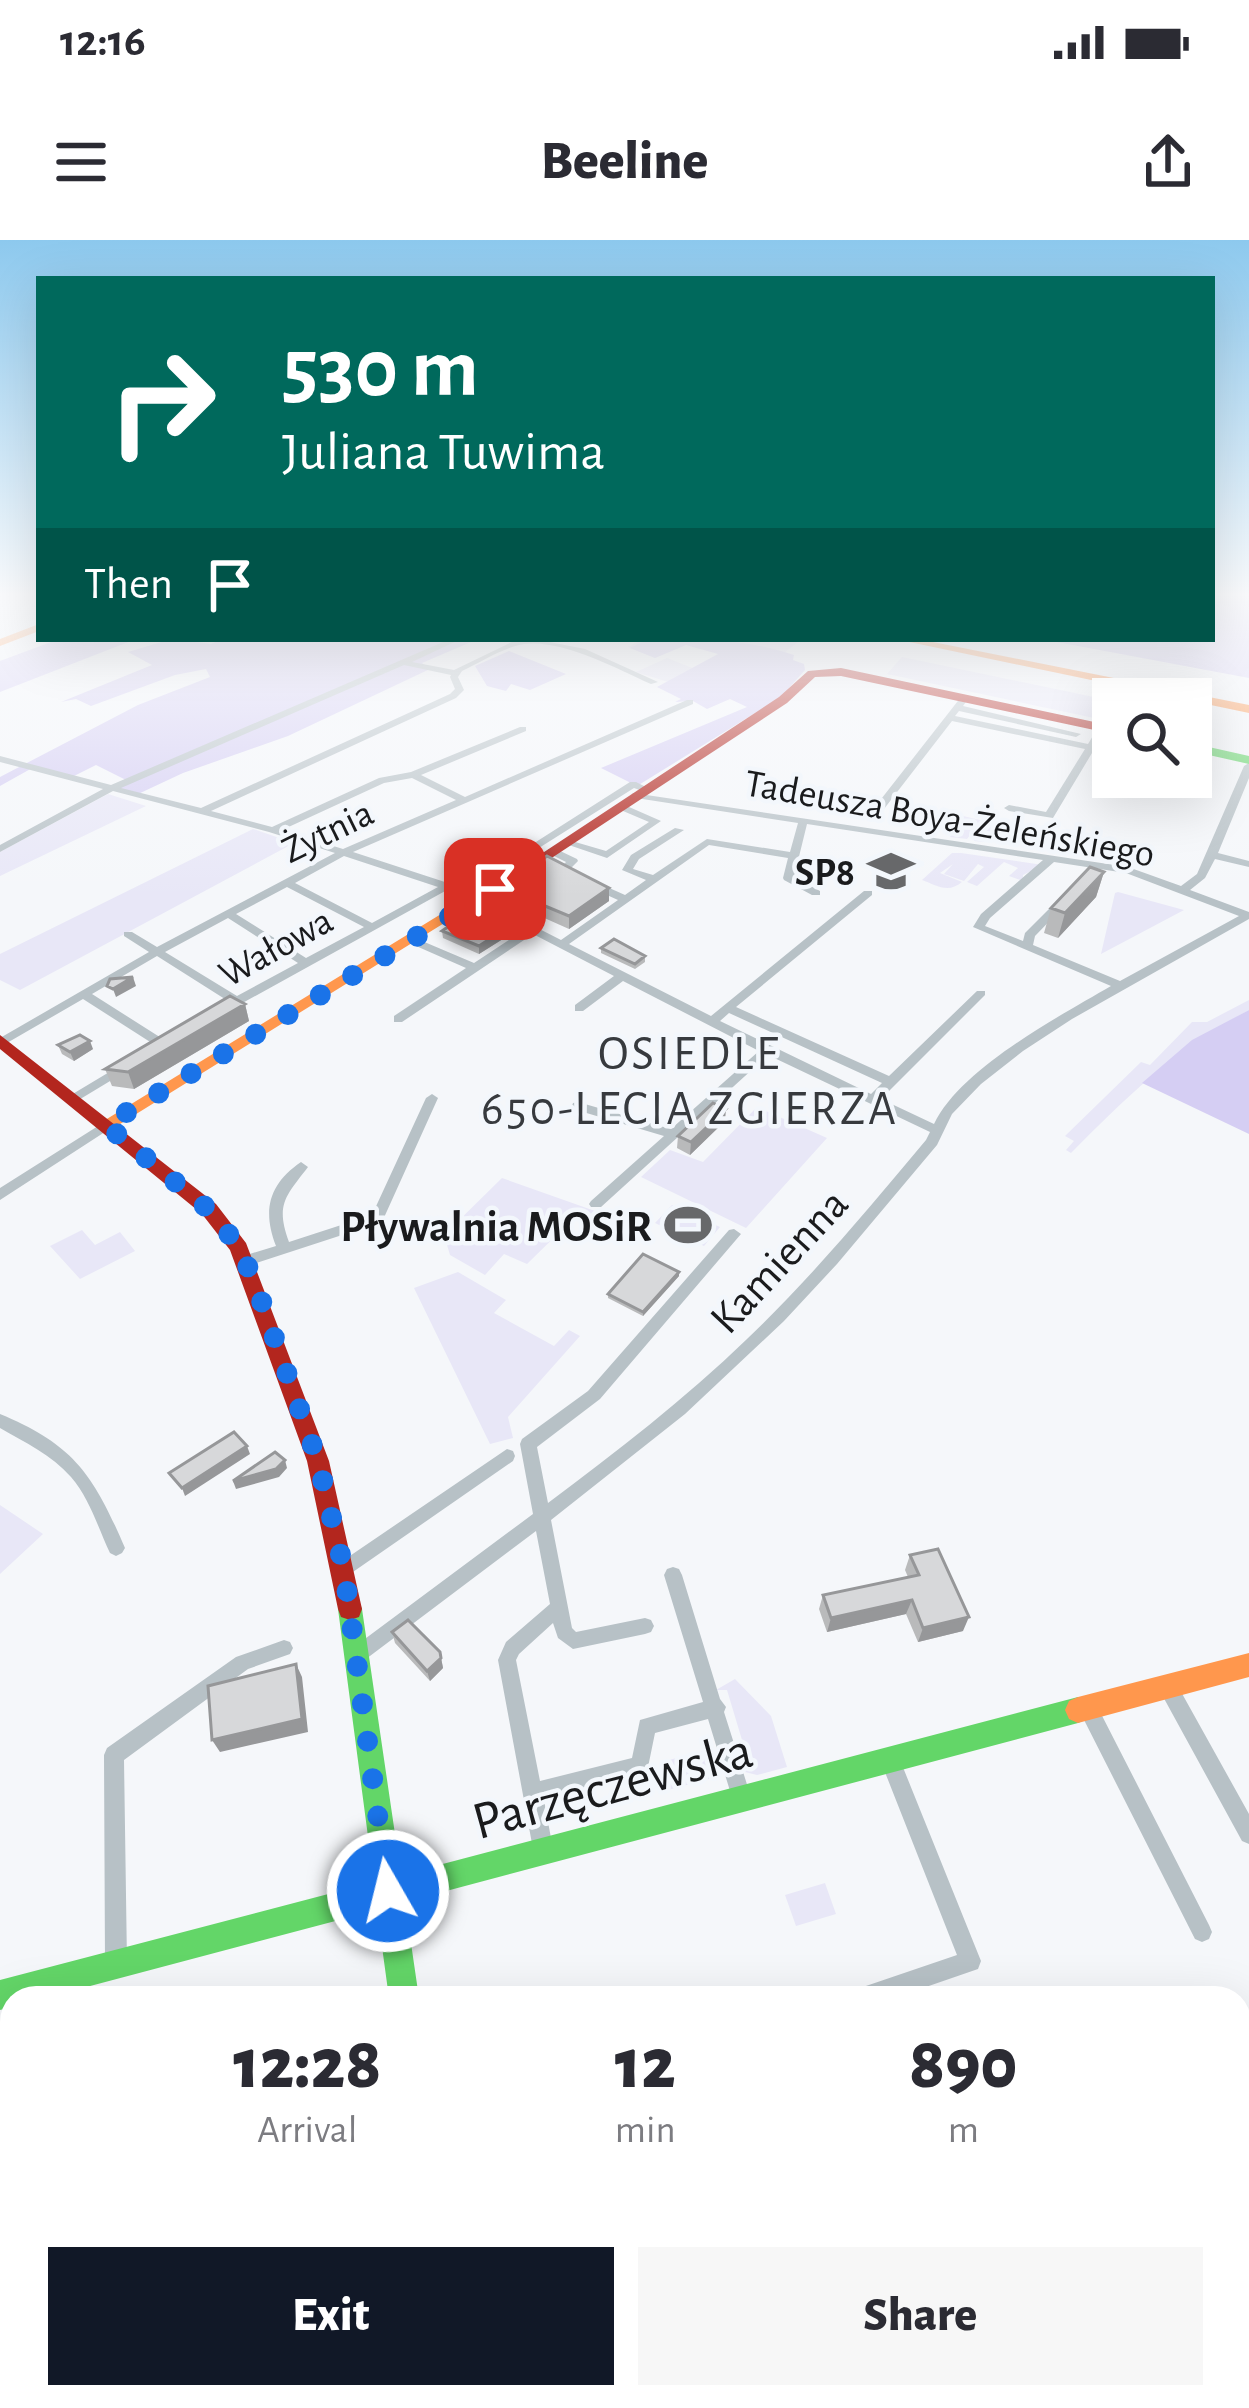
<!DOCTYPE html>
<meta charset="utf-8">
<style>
:root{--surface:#fff;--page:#f7f7f7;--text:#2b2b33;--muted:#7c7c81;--accent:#111827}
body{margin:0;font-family:"Alegreya Sans",sans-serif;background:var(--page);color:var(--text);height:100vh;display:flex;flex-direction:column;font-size:45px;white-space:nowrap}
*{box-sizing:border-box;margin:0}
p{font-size:39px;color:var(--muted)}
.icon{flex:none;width:66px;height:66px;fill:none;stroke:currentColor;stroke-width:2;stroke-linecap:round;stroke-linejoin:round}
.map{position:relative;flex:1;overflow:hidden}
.details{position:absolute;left:0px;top:1746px;width:1251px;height:423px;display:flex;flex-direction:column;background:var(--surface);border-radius:36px 36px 0 0;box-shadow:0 12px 48px #0002}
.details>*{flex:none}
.banner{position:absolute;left:36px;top:36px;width:1179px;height:366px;border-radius:0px;box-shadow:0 12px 48px #0002;background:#00695c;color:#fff;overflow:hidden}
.buttons{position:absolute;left:1092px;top:438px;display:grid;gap:24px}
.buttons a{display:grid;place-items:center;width:120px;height:120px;border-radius:0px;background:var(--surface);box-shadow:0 12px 48px #0002;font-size:60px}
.pin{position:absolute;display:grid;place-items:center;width:102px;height:102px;color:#fff;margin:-51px;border-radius:24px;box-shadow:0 6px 18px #0006}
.me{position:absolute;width:132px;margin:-66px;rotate:352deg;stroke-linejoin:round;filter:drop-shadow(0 0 9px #0008)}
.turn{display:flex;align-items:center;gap:42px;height:252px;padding:0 48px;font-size:54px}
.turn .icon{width:156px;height:156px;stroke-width:2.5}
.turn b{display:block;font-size:84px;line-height:102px}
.then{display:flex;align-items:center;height:114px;padding:0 48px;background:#0003;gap:24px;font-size:45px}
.eta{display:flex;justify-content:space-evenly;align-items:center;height:204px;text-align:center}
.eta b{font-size:72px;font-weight:800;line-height:84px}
.button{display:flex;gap:24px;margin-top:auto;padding:24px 48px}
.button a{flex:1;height:138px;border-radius:0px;background:var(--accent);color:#fff;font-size:48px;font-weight:800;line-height:138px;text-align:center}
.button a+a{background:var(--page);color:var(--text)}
.status{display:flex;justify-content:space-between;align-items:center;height:84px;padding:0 60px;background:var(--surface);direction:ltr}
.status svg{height:33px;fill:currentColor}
header{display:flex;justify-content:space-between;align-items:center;height:156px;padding:0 48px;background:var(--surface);font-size:54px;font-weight:800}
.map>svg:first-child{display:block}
</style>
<div class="status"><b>12:16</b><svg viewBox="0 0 49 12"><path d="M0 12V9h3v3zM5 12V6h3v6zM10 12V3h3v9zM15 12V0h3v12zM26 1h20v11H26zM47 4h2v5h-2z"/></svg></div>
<header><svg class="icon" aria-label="menu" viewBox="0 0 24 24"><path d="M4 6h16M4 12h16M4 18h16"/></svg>Beeline<svg class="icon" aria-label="share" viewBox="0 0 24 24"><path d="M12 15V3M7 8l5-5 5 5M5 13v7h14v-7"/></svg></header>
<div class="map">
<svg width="1249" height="2168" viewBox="0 0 1249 2168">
<rect width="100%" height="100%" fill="#f5f7fa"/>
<path fill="#e8e7f7" d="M643 399H789L799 401 778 418 678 445 636 432 667 418 695 429 724 415 687 404 655 418 628 407Z
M902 417 1113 461V482L887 434Z
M108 554 146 566 0 636V612Z
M942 571 1031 592 985 602 974 601 980 591 974 590 967 599 950 597 957 585 926 577 918 583 922 577Z
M253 589 294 603 20 750 0 740V714Z
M952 613H961L1043 625 1023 635V641L1009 636 1018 628 1004 622 977 646 967 642 984 627 978 624 964 641 944 634 953 624 940 633 962 642C948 654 936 645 922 640Z
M1115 653 1118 652 1184 670 1101 714Z
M1249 760V770C1173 811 1131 853 1071 913L1066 910 1074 901 1065 896 1141 822 1150 825 1192 782H1207Z
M757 867 827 898 746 988 641 937 670 910 703 922Z
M502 938 595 971 585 980 576 976 527 1024 504 1014 485 1035 450 1015 444 995Z
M672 965 720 987 704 1006 655 983Z
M82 990 95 1005 120 992 135 1011 80 1039 50 1006Z
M458 1032 506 1060 494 1073 554 1106 569 1090 580 1096 508 1177 513 1198 490 1204 414 1048Z
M0 1265 43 1294 0 1334Z
M735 1439 771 1476 787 1527 757 1535 741 1531 733 1503 742 1500 727 1450H716Z
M712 1509 720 1536 668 1550 661 1522Z
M825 1643 836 1674 796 1686 785 1655Z
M12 2127V2157H101V2168H0V2131Z"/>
<path fill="#d5cef3" d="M1212 353H1249V438L1041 399H1212Z
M59 399H136L0 452V421Z
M172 399 211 404 223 399H478L422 423 430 429 288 496 183 533 136 555 112 548 128 541 96 525 72 537 34 527 0 546V537L138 465 210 437 206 429 175 435 91 466 76 459 61 462 152 425 128 412Z
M649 399C698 399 747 399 794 415L793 420 804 424 805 430 781 457 637 546 601 528 747 467 730 459 707 469 693 461 675 462 681 459 657 447 718 414 686 405 655 418 630 408Z
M509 411 566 434 530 450 511 444 506 451 487 446 475 426Z
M1249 770V894L1142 843 1192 800Z"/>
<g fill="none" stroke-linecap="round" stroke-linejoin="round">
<path fill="#b7c1c6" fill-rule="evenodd" d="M450 399H461L412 422 454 430 516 400H539L585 409 658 442 651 444C615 428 563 399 524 404 504 407 481 422 462 431L458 437 464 450 456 458 211 571 272 587 379 538 411 532 520 487H526V491L421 535 465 557 687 460H693V464L353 612 451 644 561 700 618 660 558 633 557 631 566 622 548 613V609H556L577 619 578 621 569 630 625 655 646 640 622 630 631 615 675 588 684 590 639 619 633 629 653 635 707 599 790 612 798 583 636 558 631 555 633 553 1128 627 1181 646 1197 634 1244 526 1249 523V538L1218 613 1249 621V627L1215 619 1205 638 1190 650 1249 672V679L1072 779 1023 811 981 844 952 874 937 905 837 1024 784 1081 685 1174 551 1280 572 1388 576 1392 645 1378 651 1380 654 1386 651 1392 645 1394 573 1409 558 1398 553 1383 519 1414 516 1420 540 1541 632 1518 640 1480 703 1462 664 1335 667 1329 673 1327 679 1329 682 1335 720 1459 726 1467 724 1472 751 1557 748 1564 741 1567 734 1564 708 1479 655 1493 647 1532 544 1560 553 1609 550 1616 543 1619 536 1616 533 1609 498 1420 506 1402 550 1364 536 1291 362 1422 356 1425 350 1422 347 1416 350 1410 533 1274 520 1204 522 1199 588 1151 729 990 734 989 741 994 600 1159 537 1207 548 1263C616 1212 685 1159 747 1099 812 1037 869 968 926 900L930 892 768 815 601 967H591L589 964 591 961 664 896 573 869 572 866 573 863 578 862 671 889 759 811 623 741 583 771H575V765L614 736 533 694 402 782H394V776L466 728 407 702V698H415L474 723 524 690 447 650 228 771H220L218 768 228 761 157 716 92 754 166 801V807H158L83 759 0 807V798L149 712 124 696V692H132L157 707 335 613 269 592 113 551 0 612V605L103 549 0 522V516L111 545ZM404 425 451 435 450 437 455 449 450 454 201 568 121 548ZM412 538 456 560 343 609 282 590 384 543ZM807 584 1043 620 981 674 973 687 1111 746C1058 777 961 828 934 884L881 859 985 755V751H977L889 836 736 767 872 655V651H864L711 776 569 704 709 605 788 618 783 638 784 640 812 655H820V651L794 637ZM344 616 438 647 372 683 295 643ZM1054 622 1126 633 1239 676 1120 741 1033 705 1035 696 1066 664V660H1058L1025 693 1023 701 985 686 990 678ZM287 647 364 687 306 718 236 674ZM228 678 298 723 237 756 165 712ZM729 773 882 843 871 854 720 781Z
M961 457 968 459 963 466 1081 494 1076 497 959 471 955 476 1088 504 1099 486H1105L1107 488 1053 578 1009 571 1004 568 1009 565 1046 572 1085 509 952 481 877 578 844 572V568L848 567 871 572Z
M630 542H636L650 549 645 552 634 548 485 642 476 640Z
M620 563 661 581 607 618 560 602 565 599 606 611 649 582 616 568 615 566Z
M126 822 130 823V829L77 861 72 862 66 858Z
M432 854 438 858 382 982 250 1025H240L238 1021 240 1017 276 1006C262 970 269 944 301 922L308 927C286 956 275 964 289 1002L372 975 426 858Z
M106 881 113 885 111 888 0 960V948Z
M0 1174C75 1205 94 1236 125 1308L122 1313 116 1316 110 1313C98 1288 90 1259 71 1237 52 1215 24 1202 0 1188Z
M507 1209 513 1211 515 1216 513 1221 350 1334 344 1337 338 1334 335 1329 338 1324Z
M284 1400 290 1402 293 1408 290 1414 248 1429 124 1520 127 1723 124 1731 116 1734 108 1731 105 1723 104 1515 107 1508 236 1417Z
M1168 1438 1175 1441 1249 1574V1604L1242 1601 1161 1453 1159 1447 1161 1441Z
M1088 1459 1095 1462 1209 1685 1212 1692 1209 1699 1202 1702 1195 1699 1081 1474 1079 1468 1081 1462Z
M889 1508 896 1510 981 1721 978 1729 894 1758H852L855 1750 863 1747 957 1715 879 1517 882 1510Z
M12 2075V2099L0 2103V2079Z
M970 2157H1001L1007 2168H976Z"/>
<path fill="#63d668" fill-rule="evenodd" d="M1191 503 1249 516V524L1191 511Z
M350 1358 359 1361 362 1369 401 1635 1078 1457 1087 1461 1091 1470 1087 1479 1078 1483 405 1662 419 1758H389L377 1670 45 1758H12V1767L0 1770V1740L374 1642 338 1369 341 1361Z"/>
<path fill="#ff974d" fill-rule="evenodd" d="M39 384V391L0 406V399Z
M895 399H918L1249 465V473Z
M534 617 546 620 112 889H100L97 885Z
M1249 1413V1437L1078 1483 1069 1479 1065 1470 1069 1461 1078 1457Z
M443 2157H479L481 2168H445Z"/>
<path fill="#b3261e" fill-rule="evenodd" d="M841 428 1113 486V494L841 436 815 437 787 463 544 623 532 620 779 457 808 431Z
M0 795 216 964 246 1003 329 1221 362 1369 359 1377 350 1380 341 1377 338 1369 307 1221 230 1010 202 974 0 809Z"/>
</g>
<path fill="#b9babb" d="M1104 632 1096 657 1058 698 1044 693 1051 668Z
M513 641 609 661 569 689 522 668 521 657 514 654Z
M442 691 506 697 479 714 443 698Z
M601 708 645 716V722L635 729 601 713Z
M245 764 249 781 134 849 112 846 105 829Z
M58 805 93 809 74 821 62 814Z
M725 881 690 915 677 908 678 896Z
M679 1032V1036L643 1076 608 1058V1054Z
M910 1315 963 1391 918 1402 906 1374 827 1392 819 1369 823 1355 908 1337 905 1330Z
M392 1392 440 1412 443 1428 430 1441 395 1403Z"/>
<path fill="#969799" d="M1104 632 1096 657 1058 698 1065 673Z
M609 648V661L569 689V676Z
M505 689 506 697 479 714V706Z
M133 737 136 746 116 757 113 749Z
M245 764 249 781 134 849 128 832Z
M90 801 93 809 74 821 70 812Z
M726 869 725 881 690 915 691 902Z
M679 1032V1036L643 1076V1072Z
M247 1206 250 1214 185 1256 182 1248Z
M285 1220 287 1228 279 1237 236 1249 233 1241Z
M912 1360 906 1374 827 1392 831 1378Z
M969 1377 963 1391 918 1402 923 1388Z
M441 1418 443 1428 430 1441 427 1431Z
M296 1424 302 1437 308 1492 220 1512 212 1500Z
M142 2157H154L155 2168H142Z
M235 2157H245L246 2168H236Z"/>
<path fill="#d7d8da" stroke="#969799" stroke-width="3" d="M547 616 609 648 569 676 521 656 530 649 513 641Z
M1090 627 1104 632 1065 673 1051 668Z
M468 673 505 689 479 706 442 691Z
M614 699 645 716 635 724 601 708Z
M133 737 113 749 107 746 110 739Z
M230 756 245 764 128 832 105 829Z
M80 795 90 801 70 812 58 805Z
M713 863 726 869 691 902 678 896Z
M643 1014 679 1032 643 1072 608 1054Z
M234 1192 247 1206 182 1248 169 1233Z
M275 1212 285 1220 276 1229 233 1241Z
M938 1309 969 1377 923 1388 912 1360 831 1378 823 1355 919 1335 910 1315Z
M408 1380 440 1412 441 1418 427 1431 392 1392Z
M296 1424 302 1479 212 1500 208 1446Z
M1239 1944 1248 1975H1239Z
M104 2157H142V2168H104Z
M208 2157H235L236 2168H175Z"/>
<linearGradient id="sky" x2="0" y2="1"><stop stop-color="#8dc9ee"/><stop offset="0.54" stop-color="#fafbfd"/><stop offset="1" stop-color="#fafbfd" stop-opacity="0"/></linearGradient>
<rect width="1249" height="657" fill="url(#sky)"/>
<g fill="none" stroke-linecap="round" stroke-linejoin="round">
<path stroke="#1a73e8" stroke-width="21" stroke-dasharray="0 37.8" d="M388 1651 344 1329 318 1221 254 1040 239 1008 213 973 106 885 495 649"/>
</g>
<defs>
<symbol id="school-bare" viewBox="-9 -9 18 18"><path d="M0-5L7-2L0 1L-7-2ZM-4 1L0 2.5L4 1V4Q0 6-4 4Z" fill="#67686a" stroke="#f3f7fc" stroke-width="2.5" paint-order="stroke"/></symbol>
<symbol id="stadium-bare" viewBox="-9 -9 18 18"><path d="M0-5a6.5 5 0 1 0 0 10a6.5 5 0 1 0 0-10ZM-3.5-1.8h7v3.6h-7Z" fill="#67686a" stroke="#f3f7fc" stroke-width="2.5" paint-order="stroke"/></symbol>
</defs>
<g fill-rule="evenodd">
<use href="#school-bare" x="858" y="598" width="66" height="66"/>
<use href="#stadium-bare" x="655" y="952" width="66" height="66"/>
</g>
<g text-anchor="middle" stroke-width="9" stroke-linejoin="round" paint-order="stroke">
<g font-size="39" fill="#1a1b1d" stroke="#f3f7fc">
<text transform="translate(950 577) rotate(10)" y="14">Tadeusza Boya-Żeleńskiego</text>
<text transform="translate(327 590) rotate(-26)" y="14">Żytnia</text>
<text transform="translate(275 706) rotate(-29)" y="14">Wałowa</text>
</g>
<g font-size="39" font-weight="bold" fill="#1a1b1d" stroke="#f3f7fc" text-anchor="end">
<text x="855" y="645">SP8</text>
</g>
<g font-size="45" font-weight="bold" fill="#1a1b1d" stroke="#f3f7fc" text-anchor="end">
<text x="652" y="1001">Pływalnia MOSiR</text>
</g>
<g font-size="45" fill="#1a1b1d" stroke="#f3f7fc">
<text transform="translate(778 1020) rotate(-47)" y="16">Kamienna</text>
</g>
<g font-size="48" letter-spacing="3" fill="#373a3e" stroke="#f3f7fc">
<text x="690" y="829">OSIEDLE<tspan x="690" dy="55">650-LECIA ZGIERZA</tspan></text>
</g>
<g font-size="54" fill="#1a1b1d" stroke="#f3f7fc">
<text transform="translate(612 1544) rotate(-15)" y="19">Parzęczewska</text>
</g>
</g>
</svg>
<div class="buttons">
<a><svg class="icon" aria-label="search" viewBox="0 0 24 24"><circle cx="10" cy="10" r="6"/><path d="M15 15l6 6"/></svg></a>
</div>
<div class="pin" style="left:495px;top:649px;background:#d93025"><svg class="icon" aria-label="arrive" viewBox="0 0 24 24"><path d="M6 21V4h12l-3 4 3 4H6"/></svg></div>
<svg class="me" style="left:388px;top:1651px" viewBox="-20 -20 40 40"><circle r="17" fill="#1a73e8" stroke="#fff" stroke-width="3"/><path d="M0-11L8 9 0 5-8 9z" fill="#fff"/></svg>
<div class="banner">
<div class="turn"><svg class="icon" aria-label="right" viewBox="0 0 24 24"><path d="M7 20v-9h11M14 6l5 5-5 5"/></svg><div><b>530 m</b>Juliana Tuwima</div></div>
<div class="then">Then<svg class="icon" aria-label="arrive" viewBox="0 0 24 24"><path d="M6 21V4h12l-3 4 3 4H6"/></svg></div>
</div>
<section class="details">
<div class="eta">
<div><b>12:28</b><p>Arrival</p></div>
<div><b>12</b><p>min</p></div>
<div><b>890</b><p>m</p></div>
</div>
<div class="button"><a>Exit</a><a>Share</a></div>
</section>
</div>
